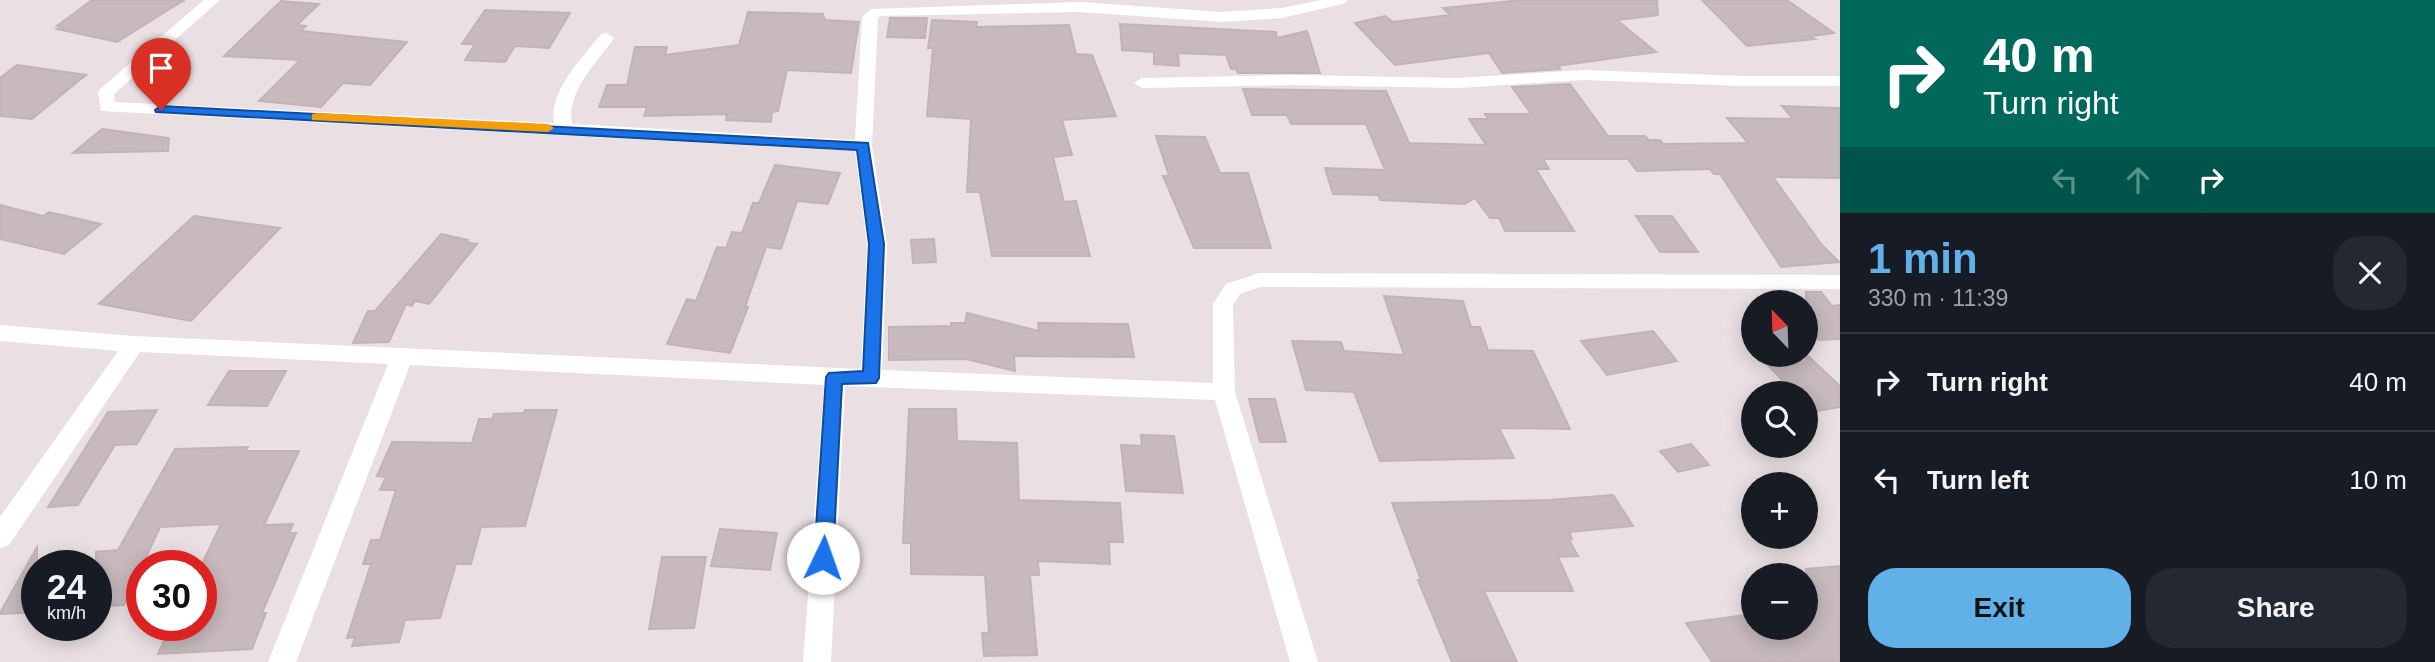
<!DOCTYPE html>
<meta charset="utf-8">
<style>
:root{--surface:#171b24;--page:#242831;--text:#f1f3f6;--muted:#9ea1a6;--line:#363941;--accent:#61b0e7}
body{margin:0;font-family:Helvetica,sans-serif;background:var(--page);color:var(--text);height:100vh;display:flex;flex-direction:column;font-size:26px;white-space:nowrap}
*{box-sizing:border-box;margin:0}
p{font-size:23px;color:var(--muted)}
.icon{flex:none;width:38px;height:38px;fill:none;stroke:currentColor;stroke-width:2;stroke-linecap:round;stroke-linejoin:round}
.map{position:relative;flex:1;overflow:hidden}
.sheet{display:flex;flex-direction:column;background:var(--surface);width:595px}
.sheet>*{flex:none}
.guide{background:#00695c;color:#fff;overflow:hidden}
.needle{width:46px;rotate:337deg}
.buttons{position:absolute;left:1741px;top:290px;display:grid;gap:14px}
.buttons a{display:grid;place-items:center;width:77px;height:77px;border-radius:50%;background:var(--surface);box-shadow:0 4px 18px #0003;font-size:35px}
.speed{position:absolute;left:21px;top:550px;display:flex;gap:14px;font-size:35px;font-weight:700;text-align:center}
.speed>*{display:grid;place-content:center;width:91px;height:91px;border-radius:50%;background:var(--surface);box-shadow:0 4px 18px #0003;line-height:1}
.speed small{font-size:18px;font-weight:400}
.speed .limit{border:10px solid #d22;background:#fff;color:#111}
.pin{position:absolute;display:grid;place-items:center;width:60px;height:60px;color:#fff;margin:-72px -30px;border-radius:50% 50% 50% 0;rotate:-45deg;box-shadow:0 0 7px #0007}
.pin .icon{rotate:45deg}
.me{position:absolute;width:77px;margin:-38px;rotate:3deg;stroke-linejoin:round;filter:drop-shadow(0 0 5px #0008)}
.turn{display:flex;align-items:center;gap:24px;height:147px;padding:0 28px;font-size:32px}
.turn .icon{width:91px;height:91px;stroke-width:2.5}
.turn b{display:block;font-size:49px;line-height:60px}
.lanes{display:flex;align-items:center;height:66px;padding:0 28px;background:#0003;justify-content:center;gap:35px;direction:ltr}
.lanes .off{opacity:.35}
.round{display:grid;place-items:center;flex:none;width:74px;height:74px;border-radius:28px;background:var(--page)}
.summary{display:flex;align-items:center;justify-content:space-between;height:119px;padding:0 28px}
h1{font-size:42px;font-weight:800;line-height:52px;color:var(--accent)}
.action{display:flex;gap:14px;margin-top:auto;padding:14px 28px}
.action a{flex:1;height:80px;border-radius:28px;background:var(--accent);color:#111;font-size:28px;font-weight:800;line-height:80px;text-align:center}
.action a+a{background:var(--page);color:var(--text)}
ul{padding:0;list-style:none}
li{display:flex;align-items:center;gap:21px;height:98px;padding:0 28px;border-top:2px solid var(--line)}
li div{flex:1}
li b{display:block;font-size:26px}
li em{font-style:normal}
main{display:flex;flex:1;min-height:0}
.map>svg:first-child{display:block}
</style>
<main>
<div class="map">
<svg width="1840" height="662" viewBox="0 0 1840 662">
<rect width="100%" height="100%" fill="#eae0e3"/>
<path fill="#c7b9bd" stroke="#c3b3b7" stroke-width="2" d="M92 0H184L117 42 57 29 62 27 57 26Z
M1522 0H1657L1658 15 1617 20 1656 52 1557 66 1560 69 1502 73 1489 53 1395 65 1355 23 1385 16 1393 22 1450 15 1443 8Z
M1702 0H1787L1834 33 1811 36 1815 39 1747 46Z
M281 1 319 4 297 25 306 26 301 31 407 42 370 85 343 83 321 107 259 101 300 60 224 56Z
M485 10 570 13 549 48 515 46 505 62 465 60 475 44H462Z
M748 12 823 14 825 20 859 22 851 73 787 70 778 111 772 112 771 122 726 120 727 114 644 116 647 107H599L607 85H627L635 47H667L665 55 739 45Z
M890 18H927L925 38 887 37Z
M932 20 977 22 976 27 1069 25 1076 54 1092 55 1116 116 1062 120 1072 155 1053 157 1064 202 1076 201 1090 256H992L980 192H967L971 119 927 116 933 48H928Z
M1120 24 1276 32 1277 38 1307 31 1320 73H1238L1236 69H1231L1226 55 1178 53 1179 66 1154 64V52L1122 50Z
M17 65 86 75 32 119 0 116V78Z
M1570 84 1608 136H1645L1649 140H1660L1663 144 1748 143 1727 118 1793 119 1782 106 1840 108V178L1773 177 1822 245 1839 262 1781 267 1720 174H1714L1710 169 1637 171 1628 159H1543L1549 169H1536L1574 231H1505L1499 218H1490L1475 198 1465 204 1380 200 1378 195 1333 194 1325 168 1385 170 1366 124H1291L1287 115H1252L1243 89 1386 91 1409 143 1486 145 1469 119H1488L1485 114H1531L1512 87Z
M102 129 169 138 168 151 73 153Z
M1156 136 1205 137 1220 173H1248L1271 248H1194L1163 176H1169Z
M775 165 840 173 828 204 797 201 781 249 766 247 745 307H748L730 353 667 344 687 299 696 301 717 247 726 248 732 232 742 233 753 203H759Z
M0 205 43 216 49 212 101 224 64 254 0 239Z
M194 216 280 228 191 321 99 304Z
M1636 216H1672L1698 252H1660Z
M441 234 468 240 465 242 477 244 429 304 415 301 412 306 406 304 389 342 353 343 368 311H375Z
M934 239 936 262 913 263 911 240Z
M1806 292H1821L1832 306 1840 305V339L1818 340 1806 325Z
M1384 296 1463 301 1471 327H1480L1488 350 1533 351 1570 429 1499 428 1514 458 1380 461 1354 392 1306 390 1292 341 1341 342 1344 351 1404 355Z
M967 313 1039 331 1038 323 1128 324 1134 357 1014 356 1015 371 966 359 889 360V327L951 326V323H965Z
M1653 331 1677 361 1607 375 1581 341Z
M1806 354 1840 386V407L1812 412 1806 405V394H1795L1764 361Z
M229 371H286L267 406 208 405Z
M1249 399H1275L1286 442H1260Z
M909 409H956L957 441 1017 443 1019 500 1120 503 1123 542H1109L1110 564 1038 561 1039 575H1030L1037 655 984 656 982 633H989L985 575 911 574V543H903Z
M157 410 137 444 115 445 78 505 48 507 108 412Z
M525 410H557L525 526 481 527 471 564H456L440 618 405 620 399 642 352 646 355 637 347 638 371 564H363L371 540H380L396 490H380L386 477 377 476 392 442 472 443 479 419H492L494 414 524 413Z
M1141 435 1174 436 1183 493 1126 491 1121 445 1142 446Z
M1691 444 1709 465 1678 472 1660 451Z
M248 447 245 451H299L264 525 293 524 289 533H296L262 613H266L252 649 158 654 171 625H201V566L221 524 160 527 124 605 96 607V552L118 550 175 449Z
M1613 495 1633 526 1569 532 1572 539 1569 540 1578 556 1558 557 1573 591H1484L1517 662H1452L1418 580H1421L1392 503 1549 500Z
M720 529 777 533 770 570 711 566Z
M37 547V612L0 614V613Z
M662 557H706L694 628 649 629Z
M1840 566V662H1712L1686 623 1754 614V631L1806 629V569Z"/>
<g fill="none" stroke-linecap="round" stroke-linejoin="round">
<path fill="#fff" fill-rule="evenodd" d="M204 0H220L114 94 115 102 554 123C549 90 582 59 600 35L606 33 614 38C597 63 566 91 572 124L855 140 862 17 871 9 1080 2 1221 12 1282 8 1321 0H1348L1346 3 1282 18 1221 22 1080 12 880 16 878 18 872 146 887 244 882 370 1213 383V304L1226 284 1259 273 1840 275V289L1260 287 1240 294 1233 305 1235 392 1318 662H1290L1215 400 845 386 831 662H803L824 385 410 365 296 662H268L388 364 140 352 9 545 0 548V517L118 351 0 341V325L134 336 861 369 867 244 855 151 101 111 98 93 100 89Z
M1584 70 1743 76H1840V86H1743L1584 80 1457 88 1292 85 1142 88 1134 83 1142 78 1292 75 1457 78Z"/>
</g>
<path fill="#1a73e8" stroke="#114b97" stroke-width="2" d="M161 106 868 143 884 244 879 378 876 383 842 384 833 558 830 564 823 567 816 564 814 558 826 377 829 373 863 371 869 244 857 150 156 112 155 110Z"/>
<path fill="#f59e0b" d="M317 113 548 124 554 128 548 132 312 120V114Z"/>
</svg>
<div class="buttons">
<a><svg class="needle" viewBox="-14 -14 28 28"><path d="M0-13l5 13h-10z" fill="#e53935"/><path d="M0 13l5-13h-10z" fill="#9ea1a6"/></svg></a>
<a><svg class="icon" aria-label="search" viewBox="0 0 24 24"><circle cx="10" cy="10" r="6"/><path d="M15 15l6 6"/></svg></a>
<a>+</a>
<a>−</a>
</div>
<div class="speed"><div>24<small>km/h</small></div><div class="limit">30</div></div>
<div class="pin" style="left:161px;top:110px;background:#d93025"><svg class="icon" aria-label="arrive" viewBox="0 0 24 24"><path d="M6 21V4h12l-3 4 3 4H6"/></svg></div>
<svg class="me" style="left:823px;top:558px" viewBox="-20 -20 40 40"><circle r="19" fill="#fff"/><path d="M0-13L10 11 0 6-10 11z" fill="#1a73e8"/></svg>
</div>
<section class="sheet">
<div class="guide">
<div class="turn"><svg class="icon" aria-label="right" viewBox="0 0 24 24"><path d="M7 20v-9h11M14 6l5 5-5 5"/></svg><div><b>40 m</b>Turn right</div></div>
<div class="lanes"><svg class="icon off" aria-label="left" viewBox="0 0 24 24"><path d="M17 20v-9H6M10 6l-5 5 5 5"/></svg><svg class="icon off" aria-label="ahead" viewBox="0 0 24 24"><path d="M12 20V5M6 11l6-6 6 6"/></svg><svg class="icon" aria-label="right" viewBox="0 0 24 24"><path d="M7 20v-9h11M14 6l5 5-5 5"/></svg></div>
</div>
<div class="summary"><div><h1>1 min</h1><p>330 m · 11:39</p></div><a class="round"><svg class="icon" aria-label="close" viewBox="0 0 24 24"><path d="M6 6l12 12M18 6L6 18"/></svg></a></div>
<ul>
<li><svg class="icon" aria-label="right" viewBox="0 0 24 24"><path d="M7 20v-9h11M14 6l5 5-5 5"/></svg><div><b>Turn right</b></div><em>40 m</em></li>
<li><svg class="icon" aria-label="left" viewBox="0 0 24 24"><path d="M17 20v-9H6M10 6l-5 5 5 5"/></svg><div><b>Turn left</b></div><em>10 m</em></li>
</ul>
<div class="action"><a>Exit</a><a>Share</a></div>
</section>
</main>
